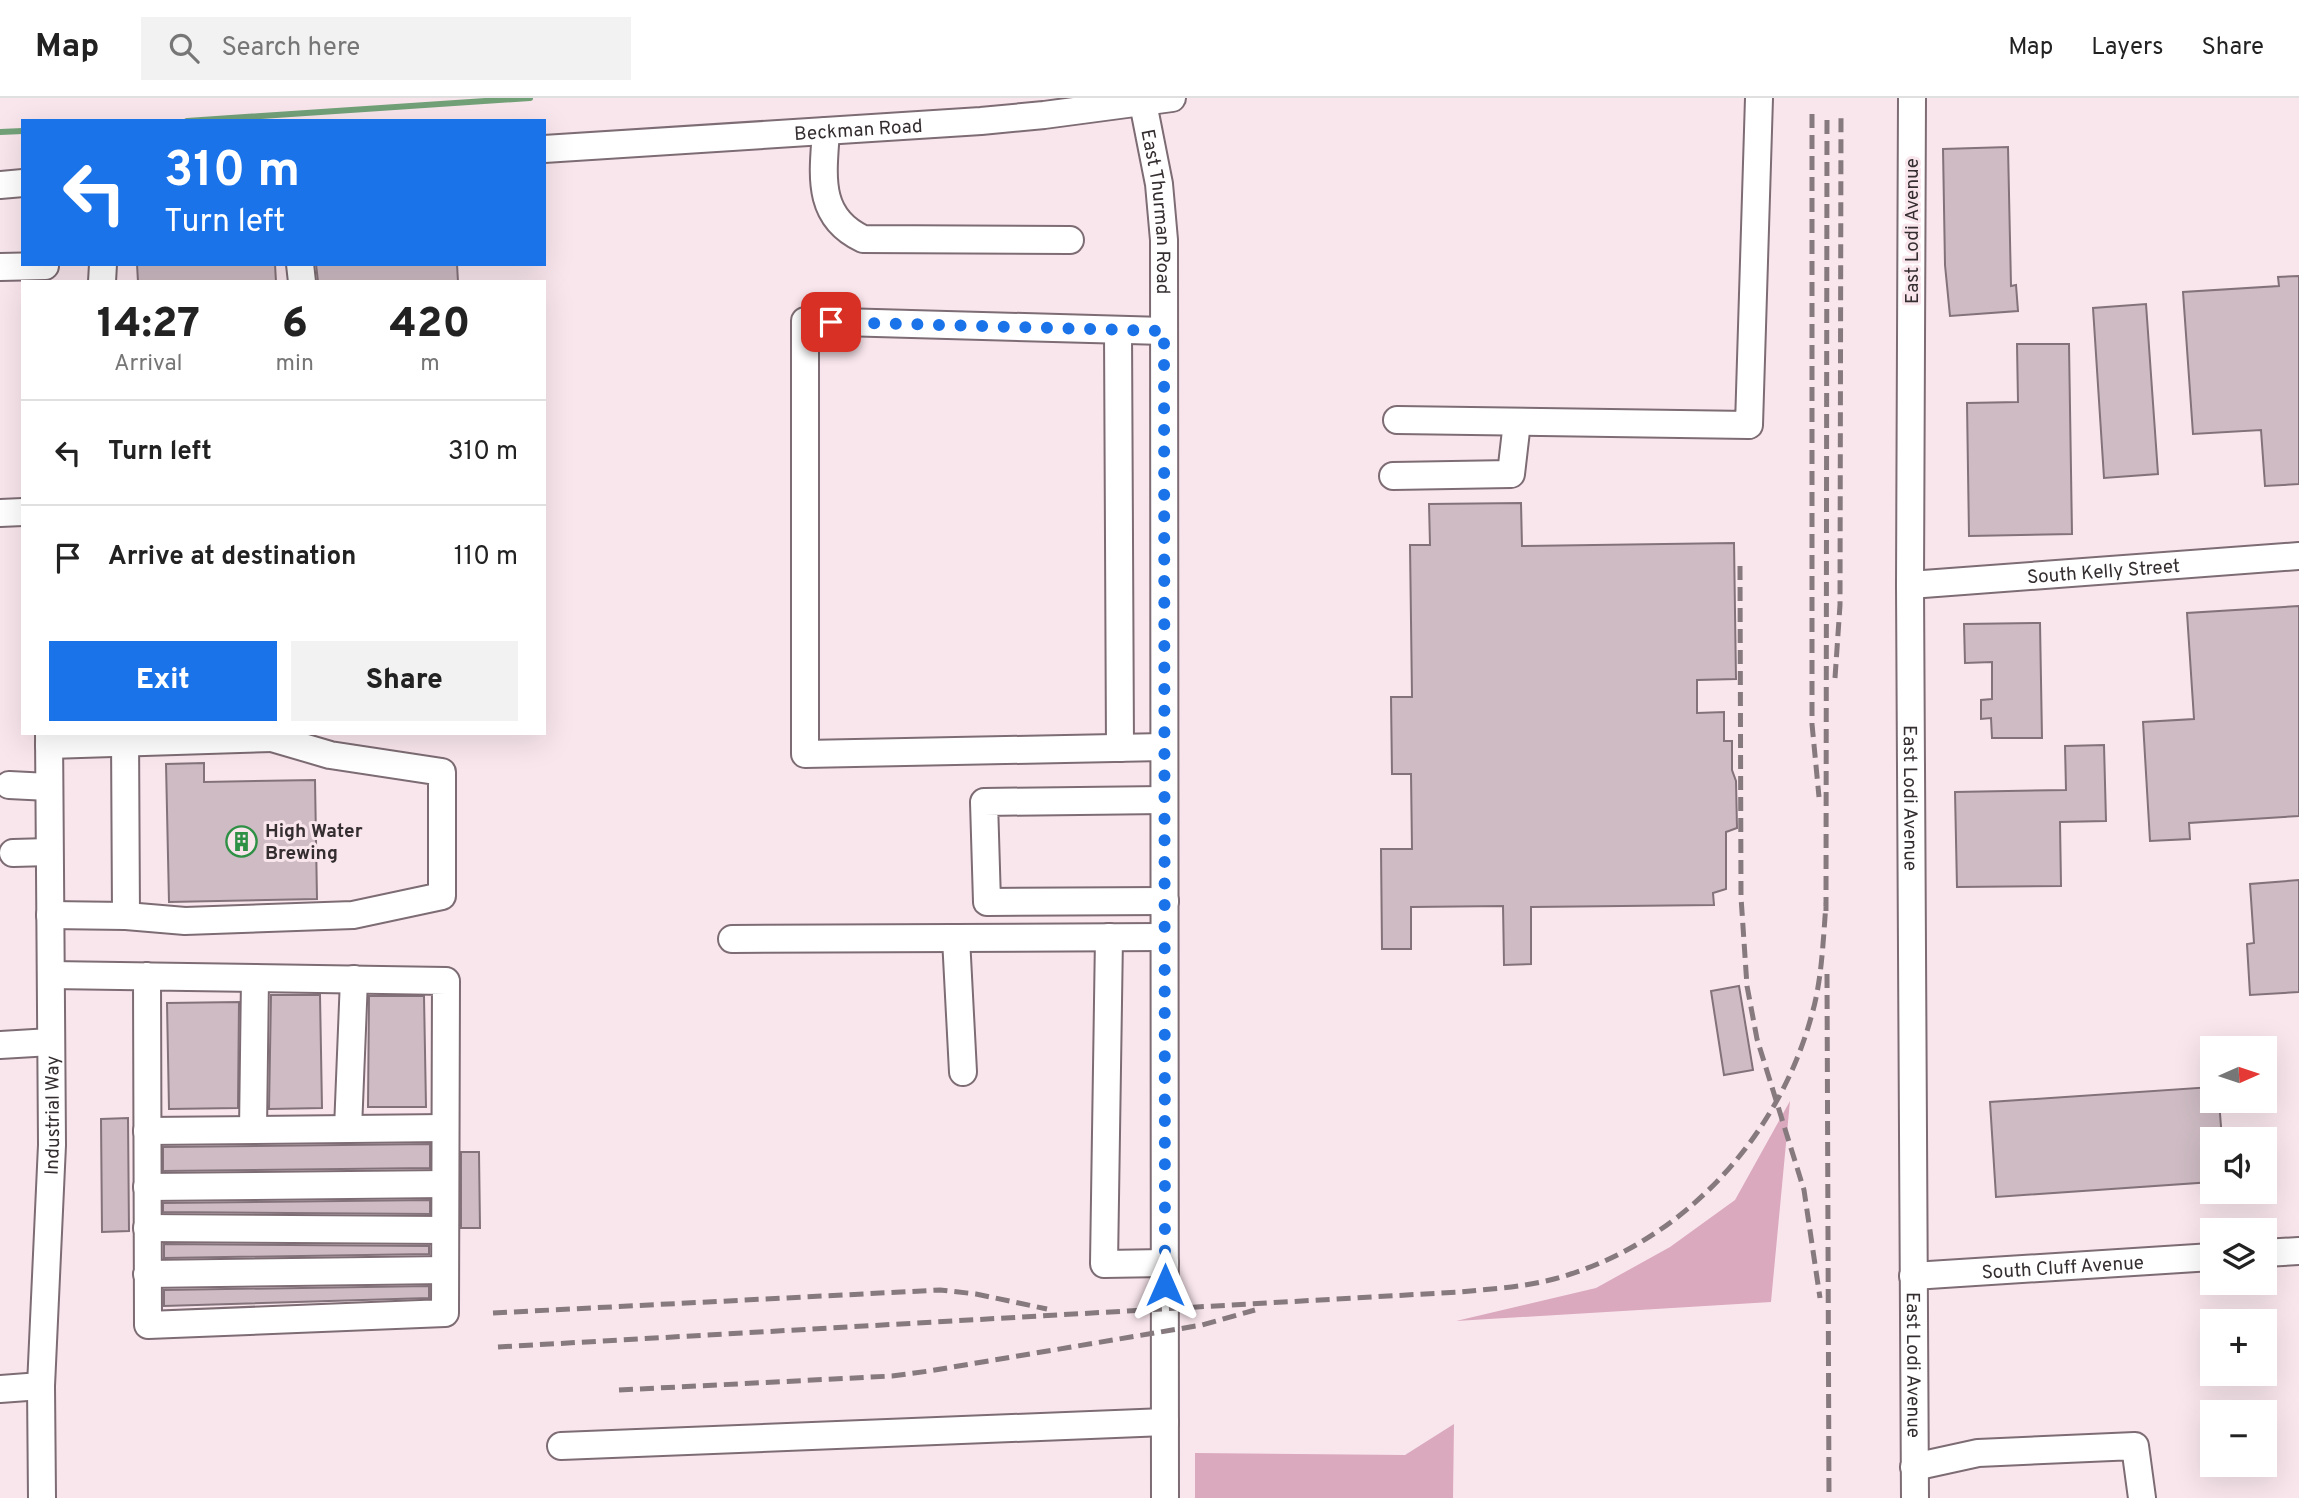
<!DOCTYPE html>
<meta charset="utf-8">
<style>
:root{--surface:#fff;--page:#f2f2f2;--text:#222;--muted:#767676;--line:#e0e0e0;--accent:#1a73e8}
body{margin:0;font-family:Overpass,sans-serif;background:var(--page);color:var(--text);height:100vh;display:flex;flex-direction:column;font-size:26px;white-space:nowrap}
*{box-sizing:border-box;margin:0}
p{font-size:23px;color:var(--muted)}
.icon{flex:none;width:38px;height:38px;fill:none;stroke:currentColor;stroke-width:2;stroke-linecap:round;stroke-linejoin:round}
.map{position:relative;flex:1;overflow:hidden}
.side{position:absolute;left:21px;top:182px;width:525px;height:455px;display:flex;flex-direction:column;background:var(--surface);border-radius:0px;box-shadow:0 7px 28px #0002}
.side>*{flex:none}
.guide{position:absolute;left:21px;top:21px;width:525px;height:147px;border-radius:0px;box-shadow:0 7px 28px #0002;background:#1a73e8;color:#fff;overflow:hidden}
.needle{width:46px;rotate:87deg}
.fabs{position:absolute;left:2200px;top:938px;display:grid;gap:14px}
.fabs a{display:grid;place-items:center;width:77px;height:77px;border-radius:0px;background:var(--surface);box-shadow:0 7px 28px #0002;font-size:35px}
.pin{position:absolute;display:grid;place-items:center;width:60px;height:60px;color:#fff;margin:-30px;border-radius:14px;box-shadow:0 4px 10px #0006}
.me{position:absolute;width:77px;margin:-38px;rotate:0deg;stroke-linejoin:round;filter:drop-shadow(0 0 5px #0008)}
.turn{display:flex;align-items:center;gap:24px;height:147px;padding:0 28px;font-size:32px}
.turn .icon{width:91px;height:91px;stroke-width:2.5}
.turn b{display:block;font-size:49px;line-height:60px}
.eta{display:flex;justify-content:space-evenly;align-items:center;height:119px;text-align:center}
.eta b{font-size:42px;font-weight:800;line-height:49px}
.primary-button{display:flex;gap:14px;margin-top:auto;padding:14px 28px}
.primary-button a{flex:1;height:80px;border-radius:0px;background:var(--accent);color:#fff;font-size:28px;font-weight:800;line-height:80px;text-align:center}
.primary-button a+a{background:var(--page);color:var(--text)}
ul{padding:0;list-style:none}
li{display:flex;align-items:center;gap:21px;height:105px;padding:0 28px;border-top:2px solid var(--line)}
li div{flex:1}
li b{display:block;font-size:26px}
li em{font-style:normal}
header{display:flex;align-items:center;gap:42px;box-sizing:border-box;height:98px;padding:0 35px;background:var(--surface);border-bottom:2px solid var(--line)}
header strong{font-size:33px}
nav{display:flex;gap:38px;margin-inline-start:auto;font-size:24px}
.search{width:490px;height:63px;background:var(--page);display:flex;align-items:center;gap:18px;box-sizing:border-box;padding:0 24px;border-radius:0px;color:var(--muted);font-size:26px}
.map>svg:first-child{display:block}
</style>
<header>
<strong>Map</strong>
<div class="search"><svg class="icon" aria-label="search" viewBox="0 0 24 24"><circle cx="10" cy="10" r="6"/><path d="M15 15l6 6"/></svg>Search here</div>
<nav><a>Map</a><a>Layers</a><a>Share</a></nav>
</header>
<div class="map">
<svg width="2299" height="1400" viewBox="0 0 2299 1400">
<rect width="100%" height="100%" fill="#f9e6ed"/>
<path fill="#daa9be" d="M1790 1003 1771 1204 1456 1223 1596 1190 1670 1149 1735 1102Z
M1454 1326 1453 1400H1195V1355L1405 1357Z"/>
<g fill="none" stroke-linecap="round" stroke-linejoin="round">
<path stroke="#72a178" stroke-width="6" d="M187 23 530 0
M0 34 23 33"/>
</g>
<path fill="#cebbc3" stroke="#837279" stroke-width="2" d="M2008 49 2011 188 2016 187 2018 213 1950 218 1945 167 1943 51Z
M137 166H275L276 184H138Z
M316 166H457L458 184H318Z
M2299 178V386L2265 388 2261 332 2193 336 2183 194 2279 188 2278 179Z
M2146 206 2158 376 2104 380 2093 210Z
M2017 246H2069L2072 436 1969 438 1967 305 2018 304Z
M1521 405 1522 448 1734 445 1736 581 1697 582V615L1724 614V643H1732V672L1736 683 1737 730 1726 734V791L1713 795 1714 807 1531 809V866L1504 867 1503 808 1411 809V851H1382L1381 751H1412L1411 676H1392L1391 599H1412L1410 447H1430L1429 406Z
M2299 508V718L2189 725 2190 741 2150 743 2143 624 2194 621 2187 515Z
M2040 525 2042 640H1992L1991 620 1981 621V602L1992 601V564L1965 565 1964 526Z
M2104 647 2106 723 2060 724 2061 788 1957 789 1955 694 2066 692 2065 648Z
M204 665V684L315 682 317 801 169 804 166 666Z
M2299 782V894L2250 897 2247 846 2254 845 2250 786Z
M1739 888 1753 972 1724 977 1711 893Z
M271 897H320L322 1010 269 1011Z
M369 898H424L426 1009H368Z
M239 904 238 1010 169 1011 167 905Z
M2212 989V1003H2219L2222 1041H2212V1084L1996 1099 1990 1004Z
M128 1020 129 1133 102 1134 101 1021Z
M430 1046V1070L163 1073V1049Z
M461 1054H479L480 1130H461Z
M430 1102V1116L163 1114V1105Z
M164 1146 429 1148V1156L164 1160Z
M429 1188V1200L164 1208V1192Z"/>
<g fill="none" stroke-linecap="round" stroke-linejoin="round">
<defs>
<g id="minor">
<path id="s1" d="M1912 0 1910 487 1915 1400"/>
<path id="s2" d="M1143 5 1159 86 1164 142 1165 1400"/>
<path d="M826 33C823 77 816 119 863 141L1070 142"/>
<path id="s3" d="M544 51 981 23 1044 17 1172 0"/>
<path d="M0 87 23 85"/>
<path d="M300 166 302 184"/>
<path d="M0 169 45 168"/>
<path d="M102 184 103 166"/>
<path d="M1118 232 1120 650"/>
<path d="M1164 233 805 223V656L1164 649"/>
<path d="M1397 322 1749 327 1759 0"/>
<path d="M1393 378 1511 376 1517 324"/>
<path d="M0 415 23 414"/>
<path id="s4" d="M1910 487 2299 458"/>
<path d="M49 647 272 640V635"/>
<path d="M9 687 49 689"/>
<path d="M1164 702 984 704 987 804 1165 803"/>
<path d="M13 755 49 754"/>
<path d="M50 817 126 818 125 635"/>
<path d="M126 818 185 823 353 817 442 798V674L330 657 272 640"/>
<path d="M1109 839 1104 1166 1165 1165"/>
<path d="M956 840 963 974"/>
<path d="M732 841 1164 839"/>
<path d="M51 877 446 883 445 1215 148 1227 147 878"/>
<path d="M0 947 51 944"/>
<path d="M348 1031 354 881"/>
<path d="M253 1032 255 880"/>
<path d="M147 1033 445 1030"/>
<path d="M147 1089 445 1086"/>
<path d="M147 1130 445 1132"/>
<path d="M2264 1155 2299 1153"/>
<path d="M147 1176 445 1172"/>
<path id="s5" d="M1913 1178 2212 1159"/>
<path d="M0 1291 41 1288"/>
<path d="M561 1348 1165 1324"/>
<path d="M1914 1369 1978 1355 2135 1348 2142 1400"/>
<path id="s6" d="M42 1400 41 1288 52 1047 49 635"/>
</g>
</defs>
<use href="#minor" stroke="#7d6c73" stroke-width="30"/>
<use href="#minor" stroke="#fff" stroke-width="26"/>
<path stroke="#867a7e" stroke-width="5" stroke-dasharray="14 7" stroke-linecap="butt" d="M1812 16V626L1819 699
M1740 468 1741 799 1747 888 1757 941 1804 1092 1820 1200
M1835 580 1840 507 1841 17
M1826 813 1827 16
M1827 876 1829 1400
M493 1215 940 1192 976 1196 1047 1211
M498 1249 1459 1194C1490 1191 1524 1189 1554 1181 1680 1147 1778 1042 1812 916 1822 881 1823 843 1826 806
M619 1292 892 1278 929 1273 1202 1227 1255 1212"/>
</g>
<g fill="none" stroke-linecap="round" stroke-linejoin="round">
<path stroke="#1a73e8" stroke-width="12" stroke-dasharray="0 21.6" d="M831 224 1164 233 1165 1187"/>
</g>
<defs>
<symbol id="building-ring" viewBox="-11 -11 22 22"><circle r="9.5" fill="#f9e6ed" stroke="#2d9045" stroke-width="1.5"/><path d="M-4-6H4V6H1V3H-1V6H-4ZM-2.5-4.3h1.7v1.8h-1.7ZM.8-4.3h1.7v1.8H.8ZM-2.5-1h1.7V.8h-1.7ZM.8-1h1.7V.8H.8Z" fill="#2d9045"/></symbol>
</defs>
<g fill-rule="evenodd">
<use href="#building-ring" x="224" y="726" width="35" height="35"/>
</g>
<g text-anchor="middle" stroke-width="6" stroke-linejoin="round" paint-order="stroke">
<g font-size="19" fill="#352e31" stroke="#f9e6ed">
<text dy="7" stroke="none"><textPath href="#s3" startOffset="315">Beckman Road</textPath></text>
<text dy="7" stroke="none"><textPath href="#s2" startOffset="110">East Thurman Road</textPath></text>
<text transform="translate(1911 133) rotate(-90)" y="7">East Lodi Avenue</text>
<text dy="7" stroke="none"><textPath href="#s4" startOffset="194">South Kelly Street</textPath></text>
<text dy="7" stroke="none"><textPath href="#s1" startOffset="700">East Lodi Avenue</textPath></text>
<text dy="7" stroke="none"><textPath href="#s6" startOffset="383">Industrial Way</textPath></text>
<text dy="7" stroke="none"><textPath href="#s5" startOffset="150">South Cluff Avenue</textPath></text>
<text dy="7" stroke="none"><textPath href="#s1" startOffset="1267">East Lodi Avenue</textPath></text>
</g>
<g font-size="19" font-weight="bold" fill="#352e31" stroke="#f9e6ed" text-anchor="start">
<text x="265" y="739">High Water<tspan x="265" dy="22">Brewing</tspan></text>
</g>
</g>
</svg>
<div class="fabs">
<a><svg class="needle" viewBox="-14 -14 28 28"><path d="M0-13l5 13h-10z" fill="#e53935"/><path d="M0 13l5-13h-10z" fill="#767676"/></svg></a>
<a><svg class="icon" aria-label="sound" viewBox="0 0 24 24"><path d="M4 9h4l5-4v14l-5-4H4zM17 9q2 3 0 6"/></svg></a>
<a><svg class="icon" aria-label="layers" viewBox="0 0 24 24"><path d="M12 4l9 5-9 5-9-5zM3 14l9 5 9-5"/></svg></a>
<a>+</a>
<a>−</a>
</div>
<div class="pin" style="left:831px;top:224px;background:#d93025"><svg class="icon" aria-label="arrive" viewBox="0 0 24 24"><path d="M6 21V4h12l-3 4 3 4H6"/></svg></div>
<svg class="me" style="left:1165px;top:1187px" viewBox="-20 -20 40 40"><path d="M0-17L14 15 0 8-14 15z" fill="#1a73e8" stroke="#fff" stroke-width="4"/></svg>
<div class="guide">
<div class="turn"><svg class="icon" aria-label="left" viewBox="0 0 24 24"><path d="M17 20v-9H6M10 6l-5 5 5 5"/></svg><div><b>310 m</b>Turn left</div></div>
</div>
<section class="side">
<div class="eta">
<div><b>14:27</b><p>Arrival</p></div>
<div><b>6</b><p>min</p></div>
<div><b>420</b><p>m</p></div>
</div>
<ul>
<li><svg class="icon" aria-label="left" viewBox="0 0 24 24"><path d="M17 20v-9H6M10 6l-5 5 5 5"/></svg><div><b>Turn left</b></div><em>310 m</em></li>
<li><svg class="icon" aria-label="arrive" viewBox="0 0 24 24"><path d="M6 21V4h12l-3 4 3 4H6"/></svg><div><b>Arrive at destination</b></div><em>110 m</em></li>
</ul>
<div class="primary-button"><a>Exit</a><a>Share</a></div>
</section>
</div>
